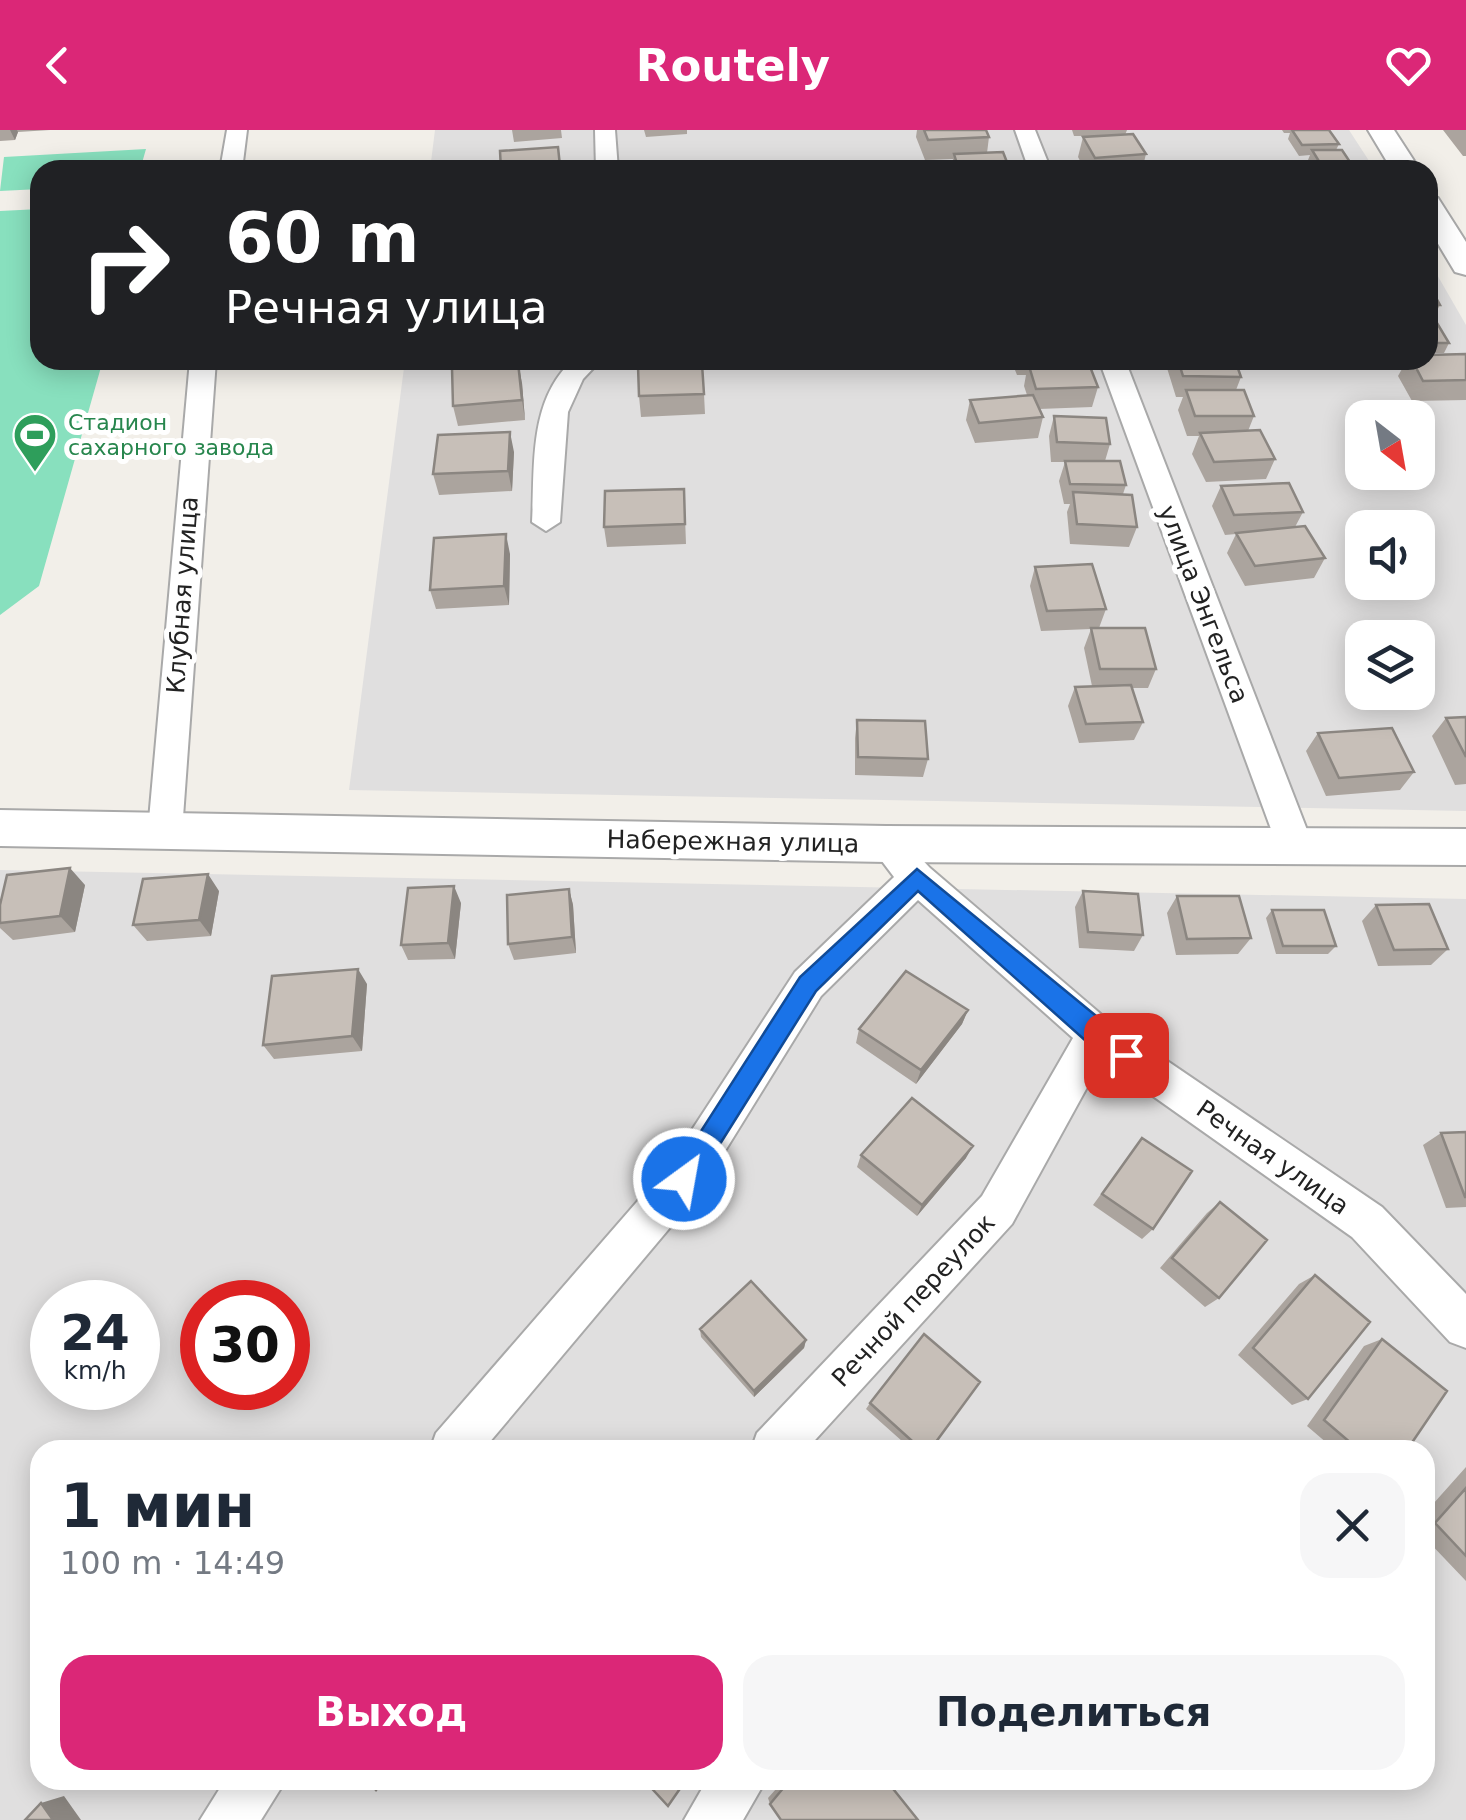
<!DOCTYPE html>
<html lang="ru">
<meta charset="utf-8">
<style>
:root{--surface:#fff;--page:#f6f6f7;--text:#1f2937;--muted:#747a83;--accent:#db2777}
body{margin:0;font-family:"DejaVu Sans",sans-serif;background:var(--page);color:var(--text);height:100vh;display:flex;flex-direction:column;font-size:38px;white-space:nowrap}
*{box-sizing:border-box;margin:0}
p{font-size:32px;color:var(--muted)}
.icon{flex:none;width:55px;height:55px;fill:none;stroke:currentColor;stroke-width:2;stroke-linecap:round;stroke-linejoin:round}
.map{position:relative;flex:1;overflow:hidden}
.sheet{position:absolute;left:30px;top:1310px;width:1405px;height:350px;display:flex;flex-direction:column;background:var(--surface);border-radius:30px;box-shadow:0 5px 25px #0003}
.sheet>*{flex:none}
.hud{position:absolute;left:30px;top:30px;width:1408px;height:210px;border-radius:30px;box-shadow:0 5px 25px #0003;background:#202124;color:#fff;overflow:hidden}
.needle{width:65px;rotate:149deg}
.buttons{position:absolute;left:1345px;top:270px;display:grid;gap:20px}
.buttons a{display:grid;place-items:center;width:90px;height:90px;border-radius:20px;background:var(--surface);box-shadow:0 5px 25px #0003;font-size:50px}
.speed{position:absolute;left:30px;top:1150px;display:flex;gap:20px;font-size:50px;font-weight:700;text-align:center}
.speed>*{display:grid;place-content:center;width:130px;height:130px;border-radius:50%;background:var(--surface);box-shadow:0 5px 25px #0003;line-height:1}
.speed small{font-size:25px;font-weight:400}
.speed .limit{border:15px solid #d22;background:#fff;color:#111}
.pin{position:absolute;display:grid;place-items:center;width:85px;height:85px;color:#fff;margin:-42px;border-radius:20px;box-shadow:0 5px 15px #0006}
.me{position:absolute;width:110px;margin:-55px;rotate:32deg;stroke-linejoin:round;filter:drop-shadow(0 0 8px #0008)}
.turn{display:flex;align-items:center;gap:35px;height:210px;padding:0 30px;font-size:45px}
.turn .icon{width:130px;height:130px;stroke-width:2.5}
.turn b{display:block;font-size:70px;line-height:85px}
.round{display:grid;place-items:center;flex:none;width:105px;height:105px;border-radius:30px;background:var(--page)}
.overview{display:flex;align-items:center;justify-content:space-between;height:170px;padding:0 30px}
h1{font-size:60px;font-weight:600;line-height:75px}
.cta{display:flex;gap:20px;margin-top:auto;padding:20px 30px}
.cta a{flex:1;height:115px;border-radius:30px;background:var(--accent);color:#fff;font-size:40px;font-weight:600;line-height:115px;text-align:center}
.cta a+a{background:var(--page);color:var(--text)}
header{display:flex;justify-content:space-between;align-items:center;height:130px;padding:0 30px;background:var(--accent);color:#fff;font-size:45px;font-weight:600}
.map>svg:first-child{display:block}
</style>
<header><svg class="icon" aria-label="back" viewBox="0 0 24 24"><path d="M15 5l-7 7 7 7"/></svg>Routely<svg class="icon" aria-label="heart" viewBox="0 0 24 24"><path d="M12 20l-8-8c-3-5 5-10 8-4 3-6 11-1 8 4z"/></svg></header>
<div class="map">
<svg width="1466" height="1690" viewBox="0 0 1466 1690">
<rect width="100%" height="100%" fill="#f2efe9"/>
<path fill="#e0dfdf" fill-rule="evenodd" d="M435 0H1349L1375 40H430Z
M1428 129 1466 195V681L349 660 405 230H1428ZM1362 288H1418V342H1362ZM1362 398H1418V452H1362ZM1362 508H1418V562H1362Z
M0 740 1466 769V1690H0ZM52 1172H138V1258H52ZM202 1172H288V1258H202ZM40 1320H1425V1650H40Z"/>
<path fill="#88e0be" d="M146 19 140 40H40V59L0 61 4 27Z
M40 79V230H103L39 456 0 485V81Z"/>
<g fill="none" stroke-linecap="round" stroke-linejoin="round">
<defs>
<path id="minor" d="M227 0H247L242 40H220Z
M595 0H615L618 40H596Z
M1015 0H1035L1051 40H1029Z
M190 230H216L182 701 177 711 165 715 153 711 148 701Z
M573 230H601L583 249 568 282 560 392 546 401 532 392C535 337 528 270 573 230Z
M1099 230H1125L1314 718 1308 728 1296 732 1284 728 1278 718Z
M886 700 898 704 930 738 1110 892 1382 1077 1466 1164V1218L1450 1212 1352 1107 1102 930 1012 1094 806 1320H751L757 1303 982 1066 1073 908 918 770 821 866 699 1063 483 1320H430L436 1303 669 1035 795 842 894 747 869 714 874 704Z
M225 1650H286L261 1690H200Z
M707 1650H766L743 1690H684Z"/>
<path id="tertiary" d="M1368 0H1394L1420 40H1392Z
M1428 65 1438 68 1466 112V145L1455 142 1428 97Z
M0 680 886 696 1466 699V735L886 732 0 716Z"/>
</defs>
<use href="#minor" stroke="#a9a9a9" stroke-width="4"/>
<use href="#tertiary" stroke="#a9a9a9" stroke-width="4"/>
<use href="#minor" fill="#fff" fill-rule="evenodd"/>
<use href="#tertiary" fill="#fff" fill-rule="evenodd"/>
</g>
<path fill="#aba49e" d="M0 0H50L18 2 15 10 0 11Z
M512 0H561L562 8 514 12Z
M644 0H687V4L646 7Z
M917 0H986L989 7 987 23 1010 40H951L953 29 925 30 916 7Z
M1072 0H1127L1125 5 1146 24 1142 40H1085L1078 27 1083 7 1109 6H1074Z
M1282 0H1329L1339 14 1336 20 1350 32 1347 40H1355H1314L1308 30 1310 25 1299 26 1288 9 1290 3H1284Z
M1443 0H1466V26H1463Z
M558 17 561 40H501Z
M1428 153 1440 175 1430 193 1449 213 1444 223H1428Z
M1466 224V270L1412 271 1398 246 1407 230H1428Z
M1011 230H1079L1078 234 1098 257 1092 277 1039 279 1043 287 1038 308 975 313 966 290 970 270 1027 265 1024 256 1026 245H1017Z
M1169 230H1235L1241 247 1236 260 1254 286 1248 301 1275 329 1266 349 1206 352 1192 324 1199 306H1187L1178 280 1183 267H1176L1167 238Z
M522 253 525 290 458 296 453 276Z
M704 264 705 284 641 287 639 266Z
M1054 286 1110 314 1105 331 1126 355 1123 364 1137 397 1129 417 1070 414 1067 382 1070 374H1064L1059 351 1065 332H1051L1049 306Z
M514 322 512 361 439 365 433 344Z
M1221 356 1303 382 1295 397 1325 428 1314 448 1245 456 1227 423 1236 404 1225 405 1212 376Z
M684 359 686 414 607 417 604 397Z
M510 424 509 475 436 479 430 460Z
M1035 437 1106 479 1099 498 1156 539 1148 558H1132L1143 592 1134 610 1079 613 1068 576 1075 557 1092 556 1084 518 1091 499 1041 501 1030 456Z
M1466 587V654L1455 655 1432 606 1446 588Z
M857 590 928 629 923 647 855 645V608Z
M1318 603 1414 642 1400 660 1326 666 1306 621Z
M85 755 75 802 13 810 0 798V775Z
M569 759 573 775 576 823 514 830 508 814Z
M219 761 211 806 147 811 133 795Z
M1083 761 1143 805 1134 821 1079 818 1075 777Z
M1177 766 1251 808 1238 824 1176 825 1167 783Z
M461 773 455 829 408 830 401 815Z
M1376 775 1448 819 1431 835 1378 836 1362 791Z
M1272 780 1336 816 1328 824H1276L1266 788Z
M367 854 362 921 274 929 263 915Z
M968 880 962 894 916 954 856 913 859 899Z
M1466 1002V1077L1446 1078 1423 1015 1441 1003Z
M1142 1008 1153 1099 1142 1109 1093 1075Z
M861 1025 966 1028 917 1086 857 1037Z
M1220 1072 1219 1168 1205 1177 1160 1138 1207 1083Z
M1315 1145 1308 1269 1292 1275 1238 1225 1299 1154Z
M700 1199 806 1210 804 1218 754 1267 701 1207Z
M1382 1209 1407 1320H1335L1307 1296 1364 1216Z
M870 1273 930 1320H912L866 1279Z
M1466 1337V1451L1425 1408V1383Z
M784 1650H886L770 1674 768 1668Z"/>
<path fill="#8b8681" d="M10 0H17L18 2 15 10Z
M518 232 522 253 525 290 522 270Z
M510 302 514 322 512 361 508 341Z
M506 404 510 424 509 475 504 456Z
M70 738 85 755 75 802 60 786Z
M208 744 219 761 211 806 199 790Z
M454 756 461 773 455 829 448 813Z
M569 759 573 775 576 823 572 807Z
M358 839 367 854 362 921 352 906Z
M968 880 962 894 916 954 921 940Z
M973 1016 966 1028 917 1086 922 1075Z
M806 1210 804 1218 754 1267V1261Z
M384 1650H391L388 1654 376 1660Z
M64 1666 81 1690H53L41 1673Z"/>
<path fill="#c7bfb8" stroke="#8b8681" stroke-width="2.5" d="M924 0H986L989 7 928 10Z
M1292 0H1329L1339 14 1302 15Z
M1133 4 1146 24 1095 28 1083 7Z
M558 17 560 36 501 40 500 21Z
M1312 20H1342L1350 32 1320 33Z
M1003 22 1010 40H959L954 24Z
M1428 153 1440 175H1428Z
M1428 193H1437L1449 213H1428Z
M1466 224V250L1423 251 1412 230H1428V225Z
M1178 230H1235L1241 247 1183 246Z
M518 232 522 270 453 276 452 238Z
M702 234 704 264 639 266 638 236Z
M1089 234 1098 257 1036 259 1029 236Z
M1186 260H1244L1254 286H1195Z
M1033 265 1043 287 979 293 970 270Z
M1054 286 1106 288 1110 314 1057 312Z
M1260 300 1275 329 1214 332 1200 303Z
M510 302 508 341 433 344 438 305Z
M1065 331H1120L1126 355 1070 354Z
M1289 353 1303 382 1234 385 1221 356Z
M684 359 685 394 604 397 605 361Z
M1073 362 1132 365 1137 397 1077 394Z
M1305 396 1325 428 1255 436 1236 403Z
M506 404 504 456 430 460 434 408Z
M1092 434 1106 479 1047 481 1035 437Z
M1091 498H1145L1156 539H1100Z
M1131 555 1143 592 1086 594 1075 557Z
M1466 587V627L1446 588Z
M857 590 925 591 928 629 858 627Z
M1392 598 1414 642 1339 648 1318 603Z
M70 738 60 786 0 793V775L7 745Z
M208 744 199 790 133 795 143 749Z
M454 756 448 813 401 815 408 758Z
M569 759 572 807 508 814 507 765Z
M1083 761 1138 764 1143 805 1088 802Z
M1177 766H1239L1251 808 1187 809Z
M1429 774 1448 819 1394 820 1376 775Z
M1272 780H1324L1336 816H1283Z
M358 839 352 906 263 915 272 846Z
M906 841 968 880 921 940 859 899Z
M912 968 973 1016 922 1075 861 1025Z
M1466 1002V1067H1465L1441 1003Z
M1142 1008 1192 1041 1153 1099 1102 1064Z
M1220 1072 1267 1110 1219 1168 1172 1128Z
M1315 1145 1370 1192 1308 1269 1253 1218Z
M751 1151 806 1210 754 1261 700 1199Z
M924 1204 980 1252 930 1320H922L870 1273Z
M1382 1209 1447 1261 1407 1320H1359L1324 1290Z
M1466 1358V1426L1435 1393Z
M367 1650H384L376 1660Z
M644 1650H686L668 1676Z
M790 1650H886L918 1690H781L770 1674Z
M41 1673 53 1690H25Z"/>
<path fill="#1a73e8" stroke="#114b97" stroke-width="2.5" d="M917 739 1134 917V933H1118L1087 912 918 761 816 861 693 1057 684 1061 676 1057 672 1049 676 1040 800 847Z"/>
<defs>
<symbol id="stadium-pin" viewBox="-11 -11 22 30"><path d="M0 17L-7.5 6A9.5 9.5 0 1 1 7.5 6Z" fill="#2e9e5b" stroke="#fff"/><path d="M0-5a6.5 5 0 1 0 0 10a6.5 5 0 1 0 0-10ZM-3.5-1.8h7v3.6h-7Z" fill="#fff"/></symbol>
</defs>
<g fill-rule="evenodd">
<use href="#stadium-pin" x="10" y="280" width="50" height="68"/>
</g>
<g text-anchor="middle" stroke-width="10" stroke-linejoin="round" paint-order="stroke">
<g font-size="22" fill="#27864d" stroke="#fff" text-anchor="start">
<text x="68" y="300">Стадион<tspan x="68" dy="25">сахарного завода</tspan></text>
</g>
<g font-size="25" fill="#222" stroke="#fff">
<text transform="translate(182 465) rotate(-86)" y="9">Клубная улица</text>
<text transform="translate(1204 474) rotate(69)" y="9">улица Энгельса</text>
<text transform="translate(733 711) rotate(1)" y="9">Набережная улица</text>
<text transform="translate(1273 1027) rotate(35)" y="9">Речная улица</text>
<text transform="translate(913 1170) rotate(-47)" y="9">Речной переулок</text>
</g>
</g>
</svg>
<div class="buttons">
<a><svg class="needle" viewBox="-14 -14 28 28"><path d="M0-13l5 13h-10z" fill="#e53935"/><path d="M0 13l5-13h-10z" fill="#747a83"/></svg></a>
<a><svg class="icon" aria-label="sound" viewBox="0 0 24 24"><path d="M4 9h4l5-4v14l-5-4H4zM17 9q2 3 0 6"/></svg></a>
<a><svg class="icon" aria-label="layers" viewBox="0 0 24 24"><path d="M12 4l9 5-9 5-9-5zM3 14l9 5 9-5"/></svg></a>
</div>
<div class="speed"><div>24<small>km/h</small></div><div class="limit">30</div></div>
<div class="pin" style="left:1126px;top:925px;background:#d93025"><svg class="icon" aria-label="arrive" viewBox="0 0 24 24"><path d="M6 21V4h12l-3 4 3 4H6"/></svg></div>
<svg class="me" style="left:684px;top:1049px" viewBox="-20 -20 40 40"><circle r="17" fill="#1a73e8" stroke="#fff" stroke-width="3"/><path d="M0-11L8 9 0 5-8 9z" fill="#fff"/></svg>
<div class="hud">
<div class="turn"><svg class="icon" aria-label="right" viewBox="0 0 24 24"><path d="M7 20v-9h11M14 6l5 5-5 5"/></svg><div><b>60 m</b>Речная улица</div></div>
</div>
<section class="sheet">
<div class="overview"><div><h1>1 мин</h1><p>100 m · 14:49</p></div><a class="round"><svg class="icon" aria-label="close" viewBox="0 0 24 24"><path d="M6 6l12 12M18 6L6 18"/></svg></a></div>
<div class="cta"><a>Выход</a><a>Поделиться</a></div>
</section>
</div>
